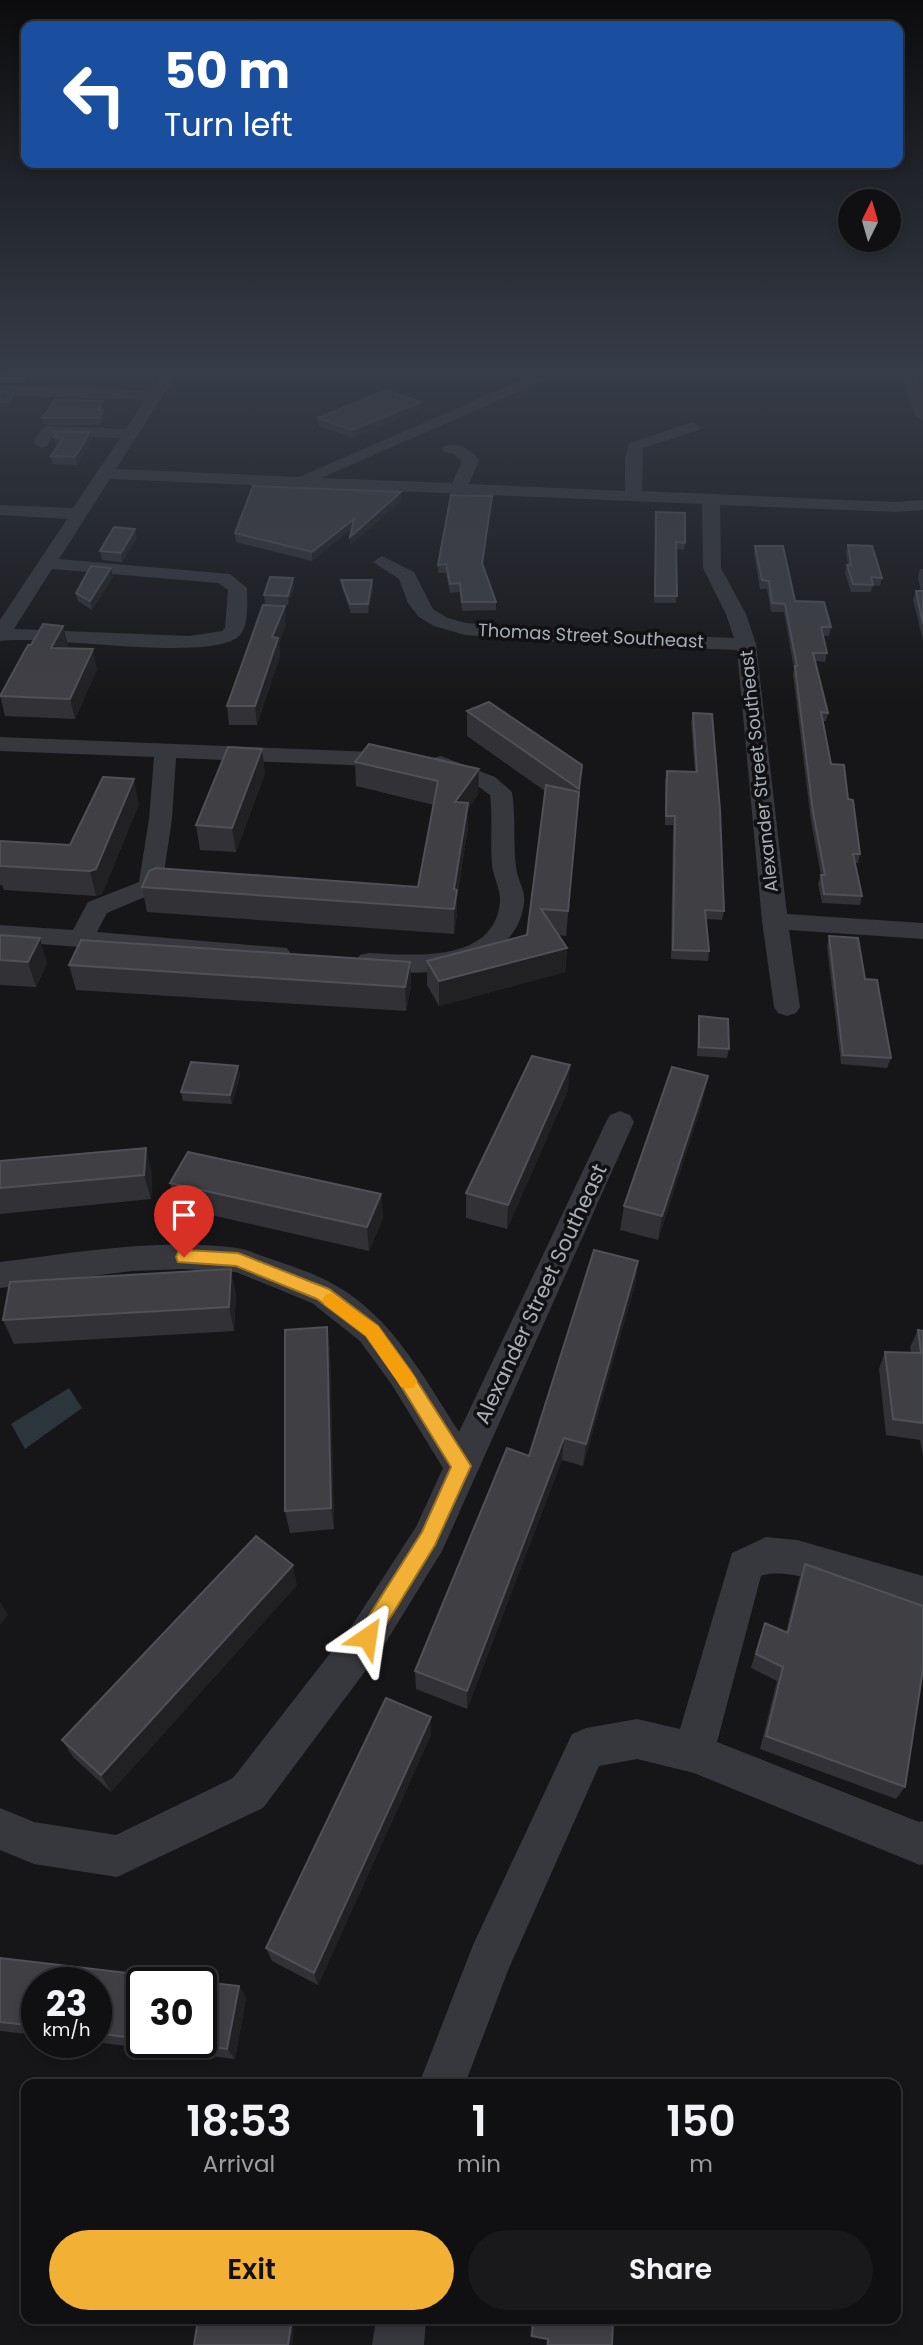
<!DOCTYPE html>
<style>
:root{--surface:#101012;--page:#19191b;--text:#f1f3f6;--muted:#9c9d9f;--line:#303032;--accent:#f2b134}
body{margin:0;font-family:Poppins,sans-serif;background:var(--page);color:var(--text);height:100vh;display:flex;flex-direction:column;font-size:26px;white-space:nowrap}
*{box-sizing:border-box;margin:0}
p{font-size:23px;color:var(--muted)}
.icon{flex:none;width:38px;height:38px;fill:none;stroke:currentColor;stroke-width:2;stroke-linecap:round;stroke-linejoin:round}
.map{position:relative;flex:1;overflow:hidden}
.drawer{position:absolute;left:21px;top:2079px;width:880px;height:245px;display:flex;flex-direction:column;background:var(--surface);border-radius:14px;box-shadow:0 4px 10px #0003,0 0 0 2px var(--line)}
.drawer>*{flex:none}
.banner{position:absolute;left:21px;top:21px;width:882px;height:147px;border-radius:14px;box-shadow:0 4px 10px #0003,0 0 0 2px var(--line);background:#1a4fa0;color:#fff;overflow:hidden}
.needle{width:46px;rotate:5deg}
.buttons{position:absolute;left:838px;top:189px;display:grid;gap:14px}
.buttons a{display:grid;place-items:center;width:63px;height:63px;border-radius:50%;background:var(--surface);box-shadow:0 4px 10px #0003,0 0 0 2px var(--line);font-size:35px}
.speed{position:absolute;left:21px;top:1967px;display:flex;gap:14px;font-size:35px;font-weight:700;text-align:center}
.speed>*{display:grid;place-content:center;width:91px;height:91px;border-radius:50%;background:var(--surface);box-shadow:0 4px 10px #0003,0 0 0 2px var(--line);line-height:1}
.speed small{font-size:18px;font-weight:400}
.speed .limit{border:4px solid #111;border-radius:10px;background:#fff;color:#111}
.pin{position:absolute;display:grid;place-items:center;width:60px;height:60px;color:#fff;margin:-72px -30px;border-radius:50% 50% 50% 0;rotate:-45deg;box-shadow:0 0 7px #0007}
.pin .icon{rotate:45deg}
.me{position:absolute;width:77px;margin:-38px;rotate:32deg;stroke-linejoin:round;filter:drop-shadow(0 0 5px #0008)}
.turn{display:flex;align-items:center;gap:24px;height:147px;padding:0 28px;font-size:32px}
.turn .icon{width:91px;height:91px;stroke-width:2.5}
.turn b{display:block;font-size:49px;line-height:60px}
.eta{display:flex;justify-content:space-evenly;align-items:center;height:119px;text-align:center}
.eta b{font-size:42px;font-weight:600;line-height:49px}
.cta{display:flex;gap:14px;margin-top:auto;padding:14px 28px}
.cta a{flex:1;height:80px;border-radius:42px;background:var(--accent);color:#111;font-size:28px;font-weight:600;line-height:80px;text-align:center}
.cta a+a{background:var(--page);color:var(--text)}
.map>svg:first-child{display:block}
</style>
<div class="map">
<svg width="923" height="2345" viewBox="0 0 923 2345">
<rect width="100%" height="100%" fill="#161618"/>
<path fill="#2c353c" d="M69 1388 82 1408 25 1449 11 1424Z"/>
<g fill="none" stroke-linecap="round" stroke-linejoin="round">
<path fill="#37383d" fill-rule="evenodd" d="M163 373H177L116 469 299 477 538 373H557L555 376 321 478 452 483 462 461 454 454 444 452 442 449 444 446C459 442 470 449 479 460L469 484 625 491V458L629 443 693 422 701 427 699 430 643 448 642 491 895 502 923 500V510L895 512 720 505 721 568 746 614 756 644 787 914 923 923V939L789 930 800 1007 796 1013 787 1016 778 1013 774 1007 762 921 737 650 583 644 465 635 434 626 419 617 408 603 399 579 373 562 382 556 414 572 433 609 448 618 466 623 583 632 734 638 726 614 703 568 702 504 110 479 59 559 230 574 247 588C247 602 249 625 240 635 214 664 45 634 0 641V620L67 519 0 515V505L73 508 120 438 53 436 47 446 41 448 33 443 42 428 48 426 126 429 145 400 0 395V385L151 391ZM52 569 218 583 228 590 225 628 222 631 190 636 14 629Z
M901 373H915L923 394V421L915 416Z
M0 737 398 753 406 755 409 760 406 765 398 767 176 758 172 819 162 886 159 891 107 913 97 932 287 948 291 954 287 960 278 962 0 941V925L73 930 88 902 139 882 149 819 154 757 0 751Z
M441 756 495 777 512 792C516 817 513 842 516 867 517 879 526 891 524 903 516 973 413 981 360 967L356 961 360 955 369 953C413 955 494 964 500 902 501 889 493 877 492 865 490 842 493 818 490 795L479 787 433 768 430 763 433 758Z
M620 1111 630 1115 634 1122 442 1551 381 1650 263 1808 117 1877 34 1864 0 1850V1808L34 1822 116 1835 233 1778 353 1624 416 1527 443 1468 392 1385 360 1341 312 1303 236 1272 184 1269 132 1271 0 1288V1262C66 1254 134 1242 201 1245 217 1246 233 1246 249 1251 277 1262 309 1270 335 1285 393 1318 424 1378 459 1432L606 1122 610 1115Z
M766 1537 797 1540 923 1576V1612C892 1603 786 1563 761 1576L717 1742 919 1822 923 1821V1864L920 1865 694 1773 637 1759 599 1766 509 1968 465 2084H419L473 1945 572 1734 586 1728 637 1719 680 1729 732 1553Z
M376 2319H426L424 2345H372Z"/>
</g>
<path fill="#323236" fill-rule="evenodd" d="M0 373H33L26 383H0Z
M0 392 14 393 15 398 9 407H0Z
M103 401 105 417 100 425H44L42 418Z
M421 402V409L353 438 319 426 318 418Z
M52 432H90L92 440 77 465 53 464 51 456 58 446H56Z
M492 496 491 505 483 566 496 602V610L462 611 460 592 450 593 446 573H438V565Z
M401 501 350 545 351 529 312 561 236 542 235 533Z
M656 512 685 543 684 550 676 549V603H654Z
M137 537 122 562 102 560 100 551Z
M848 545 882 578 880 586 873 585 871 592H851L845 573 847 565H848L846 552Z
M755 546 795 601 831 627 829 636H823L827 653 825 662 816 661 828 713 826 721H822L831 764 848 799 860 854 858 863H855L862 896 860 905 822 903 818 884 821 875 811 821 793 674 794 669 784 612H771L767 589H760L754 554Z
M111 568 113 577 92 610 78 601 76 593Z
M920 569H923V640L913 600 916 591H921L918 578Z
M293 578 294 587 288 605 265 604 264 595Z
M341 580H372L373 589 368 613H351L342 588Z
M286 624 279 644 280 656 257 725H229L227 706Z
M63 626 68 645 66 649 97 669 75 719 5 716 0 695 31 645Z
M467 711 580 789 566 936 559 935 567 948 565 972 439 1006 427 985V961L527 935 545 791 467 736Z
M693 713 724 911 722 920 706 919 709 951 708 961 671 959 673 825H665V780L667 771 695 772 691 722Z
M355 762 479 769 478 794 468 809V828L457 896V914L454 934 147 912 142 887H418L434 805 356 786Z
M265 773 236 852 200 850 196 825Z
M139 804 102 894 96 896 4 890 2 885H0V841L70 845Z
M0 935 47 963 36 987 0 985Z
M829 936 865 979 891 1058 887 1068 841 1064 827 946Z
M410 962 411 987 406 1011 76 990 69 965Z
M699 1016 729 1049 727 1058 697 1056 698 1026Z
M238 1066 240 1075 232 1104 183 1101 181 1092Z
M568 1090 507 1229 466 1218V1193Z
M703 1101 658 1240 620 1230 624 1206Z
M0 1161 152 1173 151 1199 0 1214Z
M170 1183 381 1194 383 1218 369 1251 176 1207Z
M638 1261 635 1285 583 1466 562 1460 467 1709 416 1689 415 1671 529 1456Z
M236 1293 234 1331 14 1344 3 1320Z
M327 1327 330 1351 334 1529 290 1533 285 1511Z
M923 1329V1456L920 1440 886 1435 879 1369 885 1352 911 1353 910 1347 918 1330 922 1331Z
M805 1564 905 1787 896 1799 760 1749 777 1681 751 1668 760 1637 765 1623 786 1632 799 1579Z
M297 1585 111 1792 73 1757 62 1740Z
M431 1735 318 1985 272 1961 266 1948Z
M0 1958 239 1986 246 1998 235 2059 94 2042H96V1983H37V2035L0 2031ZM142 1983 201 2042H142Z
M532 2319H613L612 2345H546L547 2340 530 2337Z"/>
<path fill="#212124" d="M29 373H33L26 383 25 379Z
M14 393 15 398 9 407 8 402Z
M103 401 105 417 100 425 98 410Z
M421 402V409L353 438 352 430Z
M90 432 92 440 77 465 75 457Z
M401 492V501L350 545V537Z
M492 496 491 505 482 572V563Z
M354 519V527L312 561V552Z
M135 529 137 537 122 562 121 553Z
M111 568 113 577 92 610 90 601Z
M293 578 294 587 288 605V596Z
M372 580 373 589 368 613V604Z
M285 606 286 624 279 644 280 656 257 725 255 706 272 637Z
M63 626 68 645 55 668 51 648Z
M93 649 97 669 75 719 70 699Z
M262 749 265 773 236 852 232 828Z
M479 769 478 794 468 809V828L457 896V914L454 934 455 802Z
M134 779 139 804 102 894 96 896 90 871Z
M40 938 47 963 36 987 28 962Z
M567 948 565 972 439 1006V981Z
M410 962 411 987 406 1011 405 987Z
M570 1065 568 1090 507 1229 508 1205Z
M238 1066 240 1075 232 1104 230 1095Z
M708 1076 703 1101 658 1240 662 1216Z
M146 1148 152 1173 151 1199 144 1175Z
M381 1194 383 1218 369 1251 367 1227Z
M638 1261 635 1285 583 1466 586 1444Z
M231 1269 236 1293 234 1331 229 1307Z
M327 1327 330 1351 334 1529 331 1508Z
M564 1438 562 1460 467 1709V1691Z
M293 1565 297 1585 111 1792 101 1775Z
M0 1601 8 1615 0 1625Z
M431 1717V1735L318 1985 314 1973Z
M239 1986 246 1998 235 2059 227 2049Z
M292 2319H295L292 2345H288Z"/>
<path fill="#3f3f44" stroke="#4f5156" stroke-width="2" d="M0 373H29L25 379 0 378Z
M386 390 421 402 352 430 318 418Z
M0 392 14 393 8 402H0Z
M55 400 103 401 98 410H103L99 418H42Z
M52 432H90L75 457 51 456 63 438 54 437 57 432Z
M253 486 401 492 350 537 354 519 312 552 235 533Z
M451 495 492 496 482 563 496 602H462L460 583 450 584 446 564 438 565Z
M656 512 685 513V543L676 542 677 596H655Z
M114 527 135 529 121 553 100 551Z
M848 545 872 546 882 578 871 577 873 585 853 584 847 565H851Z
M755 546H783L795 601 824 602 831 627H821L827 653H813L828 713 821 712 831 764 844 765 848 799 853 800 860 854H853L862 896 824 894 821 875H825L813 812 795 666H797L785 604 772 603 769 581 762 580Z
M91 566 111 568 90 601 76 593Z
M270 577 293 578 288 596 264 595Z
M341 580H372L368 604H350Z
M916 591H923V624Z
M263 605 285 606 272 637 278 638 255 706H227Z
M43 624 63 626 51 648 93 649 70 699 0 696 28 645H31Z
M489 702 582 765 579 789 467 711Z
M693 713 712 714 720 810 724 911 705 910 709 951 673 950 675 816H666L667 771 697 772Z
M369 744 479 769 455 802 468 803 454 889 457 890 454 909 142 887 149 871 156 868 418 887 438 781 355 762Z
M228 747 262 749 232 828 196 825Z
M103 777 134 779 96 869 90 871 0 866V841L70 845Z
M546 785 579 792 568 911 541 909 567 948 439 981 427 961 527 935Z
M0 935 40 938 28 962 0 960Z
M829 936 858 938 865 979 877 980 891 1058 843 1055Z
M81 940 410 962 405 987 69 965Z
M699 1016 728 1019 729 1049 699 1047Z
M532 1056 570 1065 508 1205 466 1193Z
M191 1062 238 1066 230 1095 181 1092Z
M672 1067 708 1076 662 1216 624 1206Z
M146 1148 144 1175 0 1188V1161Z
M188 1152 381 1194 367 1227 170 1183Z
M594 1250 638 1261 586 1444 564 1438 467 1691 415 1671 507 1448 529 1456Z
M231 1269 229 1307 3 1320 10 1282Z
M327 1327 331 1508 285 1511V1330Z
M918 1330 923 1331V1423L893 1419 885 1352 921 1353Z
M256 1536 293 1565 101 1775 62 1740Z
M805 1564 923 1606V1669L905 1787 766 1736 783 1667 756 1654 765 1623 788 1633Z
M386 1698 431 1717 314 1973 266 1948Z
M0 1958 239 1986 227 2049 171 2042H201V1983H142V2039L96 2033V1983H37V2026L0 2022Z
M198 2319H292L288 2345H194Z
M533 2319H613L612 2345H548V2339L532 2336Z"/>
<linearGradient id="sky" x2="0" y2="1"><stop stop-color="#0c0c0d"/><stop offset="0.53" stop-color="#363c48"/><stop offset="1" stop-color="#363c48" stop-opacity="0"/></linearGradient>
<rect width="923" height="701" fill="url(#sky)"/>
<path fill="#f2b134" stroke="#9d7322" stroke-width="2" d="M184 1250 238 1253 329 1289 378 1326 410 1370 468 1461 471 1466 435 1545 374 1644 367 1647 360 1644 357 1637 360 1630 422 1532 451 1467 398 1381 366 1336 317 1299 236 1266 178 1262 176 1257 178 1252Z"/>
<path fill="#f59e0b" d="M331 1293 378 1326 414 1376 417 1381 414 1387 408 1389 401 1387 366 1336 325 1305 322 1300 325 1295Z"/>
<g text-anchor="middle" stroke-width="7" stroke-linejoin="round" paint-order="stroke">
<g font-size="18" fill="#a8adb8" stroke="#111113">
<text transform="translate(591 636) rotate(3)" y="6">Thomas Street Southeast</text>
<text transform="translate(759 771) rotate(-96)" y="6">Alexander Street Southeast</text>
</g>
<g font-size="21" fill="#a8adb8" stroke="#111113">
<text transform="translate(541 1294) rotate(-65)" y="7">Alexander Street Southeast</text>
</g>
</g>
</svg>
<div class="buttons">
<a><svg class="needle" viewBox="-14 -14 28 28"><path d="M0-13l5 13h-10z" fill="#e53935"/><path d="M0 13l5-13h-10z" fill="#9c9d9f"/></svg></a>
</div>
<div class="speed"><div>23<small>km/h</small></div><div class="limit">30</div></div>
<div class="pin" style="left:184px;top:1257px;background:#d93025"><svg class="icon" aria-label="arrive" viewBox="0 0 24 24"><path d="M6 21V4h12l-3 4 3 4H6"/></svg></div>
<svg class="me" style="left:367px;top:1637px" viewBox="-20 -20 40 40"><path d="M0-17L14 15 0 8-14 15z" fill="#f2b134" stroke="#fff" stroke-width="4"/></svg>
<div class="banner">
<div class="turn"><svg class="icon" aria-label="left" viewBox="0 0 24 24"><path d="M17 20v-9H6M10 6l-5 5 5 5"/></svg><div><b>50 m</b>Turn left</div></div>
</div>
<section class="drawer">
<div class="eta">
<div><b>18:53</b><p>Arrival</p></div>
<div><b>1</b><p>min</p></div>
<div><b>150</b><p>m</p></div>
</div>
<div class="cta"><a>Exit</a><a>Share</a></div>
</section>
</div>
